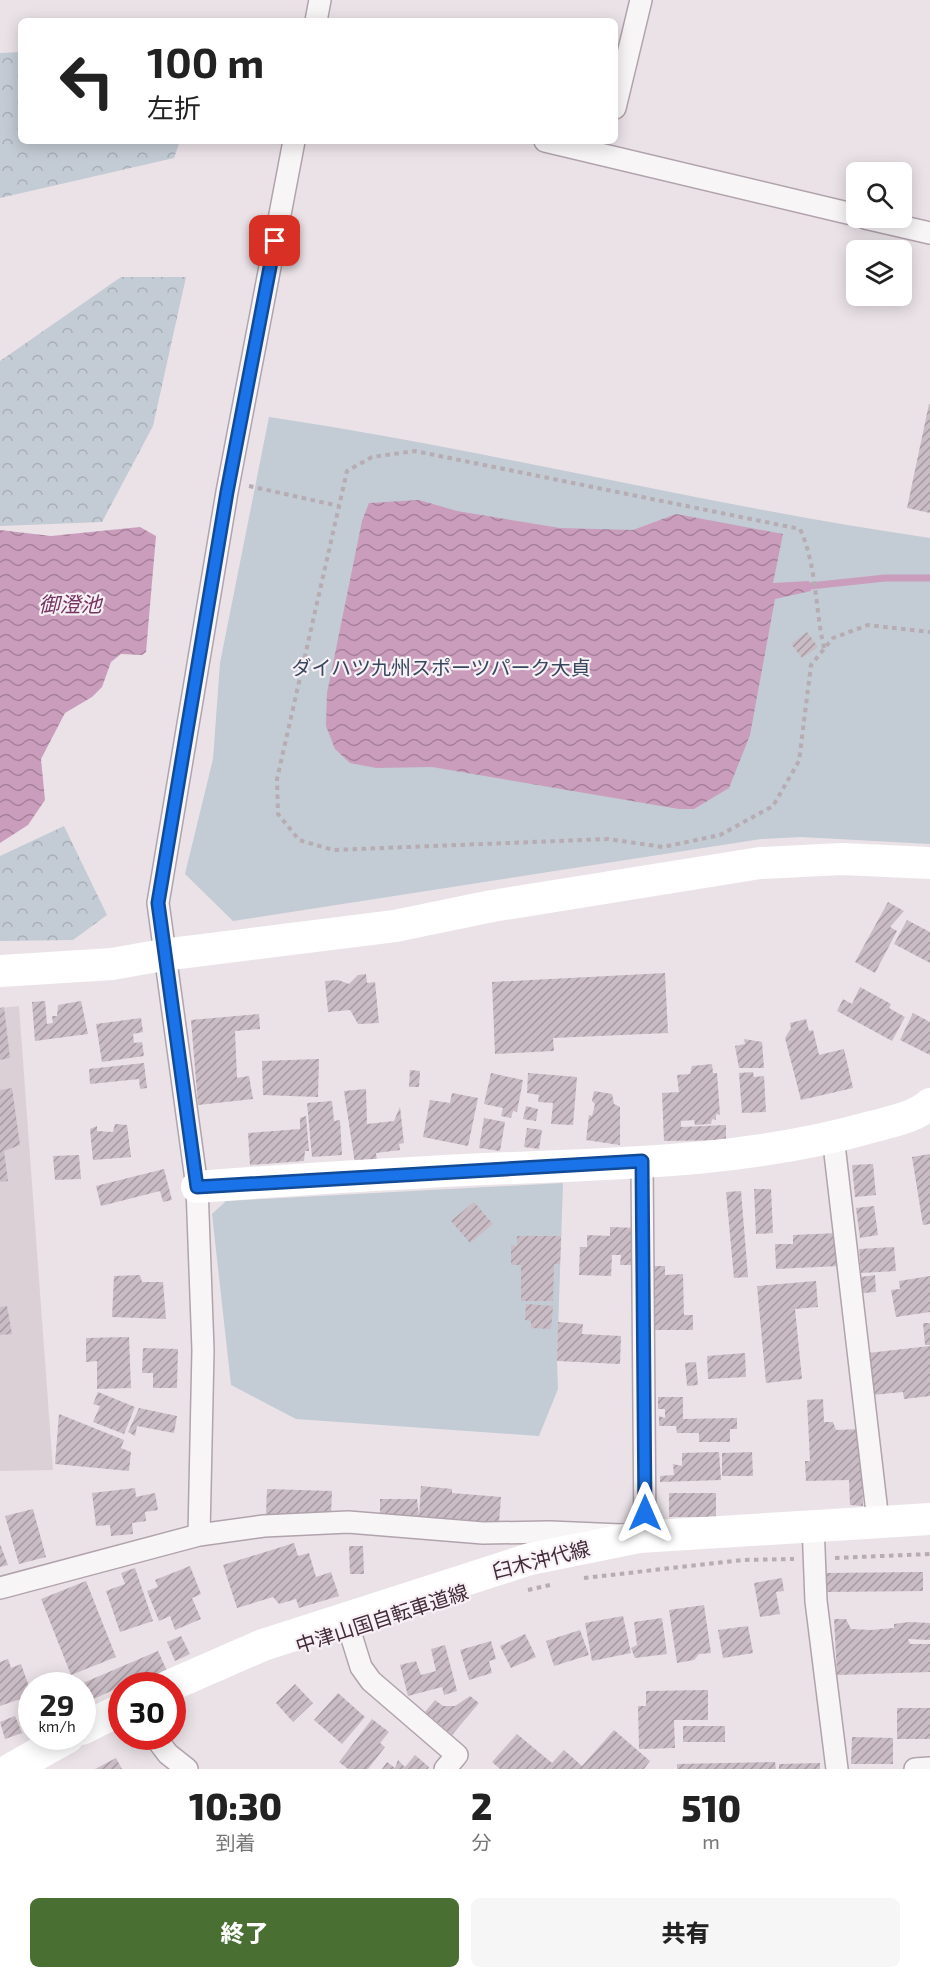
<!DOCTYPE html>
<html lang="ja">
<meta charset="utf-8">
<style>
:root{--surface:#fff;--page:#f6f6f6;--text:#222;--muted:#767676;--accent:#4a6f33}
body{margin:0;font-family:"Exo 2","Noto Sans JP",sans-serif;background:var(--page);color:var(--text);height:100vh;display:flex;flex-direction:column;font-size:22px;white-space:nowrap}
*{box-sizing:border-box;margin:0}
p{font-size:20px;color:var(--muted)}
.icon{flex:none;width:33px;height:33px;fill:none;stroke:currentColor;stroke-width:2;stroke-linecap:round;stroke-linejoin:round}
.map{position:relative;height:1769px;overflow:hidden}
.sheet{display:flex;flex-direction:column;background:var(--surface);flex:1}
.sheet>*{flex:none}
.banner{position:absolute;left:18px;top:18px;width:600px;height:126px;border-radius:9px;box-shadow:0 3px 15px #0003;background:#fff;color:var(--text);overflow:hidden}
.controls{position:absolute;left:846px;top:162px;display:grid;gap:12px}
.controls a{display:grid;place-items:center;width:66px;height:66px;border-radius:9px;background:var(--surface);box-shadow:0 3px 15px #0003;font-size:30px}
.speed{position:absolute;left:18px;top:1672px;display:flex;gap:12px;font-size:30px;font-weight:700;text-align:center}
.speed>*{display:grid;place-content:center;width:78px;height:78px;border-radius:50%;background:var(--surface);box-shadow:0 3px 15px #0003;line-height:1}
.speed small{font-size:15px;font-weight:400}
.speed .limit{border:9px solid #d22;background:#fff;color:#111}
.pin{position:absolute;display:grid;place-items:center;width:51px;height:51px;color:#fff;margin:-26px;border-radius:12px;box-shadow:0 3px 9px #0006}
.me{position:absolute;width:66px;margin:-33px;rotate:0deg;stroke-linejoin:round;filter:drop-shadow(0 0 4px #0008)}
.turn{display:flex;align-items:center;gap:21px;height:126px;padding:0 30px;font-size:27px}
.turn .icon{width:78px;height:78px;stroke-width:2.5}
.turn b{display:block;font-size:42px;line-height:51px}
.eta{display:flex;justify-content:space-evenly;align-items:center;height:102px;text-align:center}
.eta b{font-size:36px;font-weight:800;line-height:42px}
.cta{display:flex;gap:12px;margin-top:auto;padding:12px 30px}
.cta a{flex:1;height:69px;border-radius:9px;background:var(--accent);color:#fff;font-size:24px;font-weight:800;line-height:69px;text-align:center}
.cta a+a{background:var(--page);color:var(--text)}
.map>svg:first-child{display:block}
</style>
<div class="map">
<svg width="930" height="1769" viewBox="0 0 930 1769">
<defs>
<pattern id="forest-crowns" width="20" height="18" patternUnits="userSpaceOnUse" patternTransform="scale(1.5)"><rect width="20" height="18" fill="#c3cbd4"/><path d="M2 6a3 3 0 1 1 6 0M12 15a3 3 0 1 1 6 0" fill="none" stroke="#a9aeb7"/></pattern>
<pattern id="water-waves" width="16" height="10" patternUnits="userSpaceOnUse" patternTransform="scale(1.5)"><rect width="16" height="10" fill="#ca9dbd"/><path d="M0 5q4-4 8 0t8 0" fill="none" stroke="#a6809b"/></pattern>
<pattern id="building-hatch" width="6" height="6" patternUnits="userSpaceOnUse" patternTransform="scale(1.5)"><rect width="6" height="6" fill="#cabcc4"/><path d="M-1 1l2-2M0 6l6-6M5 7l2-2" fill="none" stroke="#a699a0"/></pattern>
</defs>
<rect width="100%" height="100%" fill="#eae2e7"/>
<path fill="#dcd0d7" d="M19 1006 53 1470 0 1471V1008Z"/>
<path fill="url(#forest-crowns)" d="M21 52V141H180L174 158 0 198V53Z
M121 277H186L153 426 102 522 0 526V361Z
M64 826 107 915 73 940 0 941V856Z"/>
<path fill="#c3cbd4" d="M269 417C491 450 708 506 930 538V844L801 837 761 839 233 921 185 874 213 759 220 663Z
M563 1183 557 1361 558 1389 539 1436 296 1419 231 1385 212 1214 226 1201Z"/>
<path fill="url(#water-waves)" d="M419 500 457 511 560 528 633 530 676 514 783 534 773 583 809 581 811 591 775 599 750 735 729 788 694 809H679L432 767 376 768 350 763 335 749 326 726 327 693 362 521 369 503Z
M140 527 156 536 146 652 142 655 121 654 111 662 102 687 92 697 65 713 41 759 45 800 28 825 0 843V530L51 536Z"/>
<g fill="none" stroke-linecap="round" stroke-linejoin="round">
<path stroke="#ca9dbd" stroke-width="7" d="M810 586 885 578H930"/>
</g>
<path fill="url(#building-hatch)" d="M929 404H930V513L907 508Z
M807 632 818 647 802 658 791 644Z
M888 902 904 911 890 927 897 931 875 973 855 962Z
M907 920 930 932V963L894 944Z
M665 973 668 1033 553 1038 554 1051 495 1054 492 982Z
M366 974 367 983 375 982 379 1023 358 1024 350 1010 328 1012 325 981 338 980 349 984 358 975Z
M860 987 891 1004 889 1008 905 1017 892 1041 837 1011 843 999 852 1004Z
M45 1001 47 1024 53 1023 52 1016H57L58 1005 81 1001 88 1034 35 1041 32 1002Z
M4 1007 10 1058 0 1060V1008Z
M913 1013 930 1022V1055L900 1040Z
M259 1014 260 1029 235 1031 237 1078 249 1076 253 1099 198 1105 191 1020Z
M141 1018 143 1032 133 1034 134 1043 142 1042 144 1056 102 1062 96 1024Z
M806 1019 809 1031 813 1030 819 1055 844 1049 853 1088 801 1100 785 1038 791 1028 790 1023Z
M744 1039 762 1042 764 1068H739L735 1046 745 1044Z
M319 1059 318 1097 263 1095 262 1061Z
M144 1063 147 1088 140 1089 139 1079 90 1084 89 1069Z
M712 1064 713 1073H717L720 1115 716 1114V1120L712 1119 711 1124 695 1125 694 1120 681 1121V1127L726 1125V1140L664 1141 662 1093 679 1092 677 1075 690 1074 692 1066Z
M410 1070 420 1071 419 1087H409Z
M753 1072 754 1077 764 1076 766 1112 742 1113 739 1073Z
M491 1073 523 1080 517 1112 513 1111 511 1118 501 1116 503 1108 484 1104Z
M528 1073 577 1077 573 1125 551 1124 553 1103 538 1102 539 1095 527 1093Z
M12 1088 20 1145 4 1151 8 1181 0 1182V1090Z
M366 1089 367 1124 394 1121 400 1107 404 1143 399 1144 400 1150 376 1153 377 1161 355 1164 344 1091Z
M594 1091 612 1094 614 1104 620 1107V1145L586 1140 589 1115 592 1116 595 1104 592 1101Z
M452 1093 478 1098 468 1146 423 1137 430 1100 450 1103Z
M332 1101 334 1121 340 1120 342 1155 312 1157 307 1103Z
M526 1106 538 1109 536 1121 523 1119Z
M306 1116 309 1151H305L304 1161 250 1165 248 1133 300 1129V1118Z
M484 1118 505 1122 500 1151 479 1148Z
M115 1124 127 1125 131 1157 93 1160 90 1129 97 1126V1131L113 1132Z
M527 1128 542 1130 539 1149 524 1147Z
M930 1154V1224L923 1225 912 1157Z
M79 1155 81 1179 55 1180 53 1156Z
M873 1164 876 1195 855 1197 852 1165Z
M164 1169 172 1200 163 1202 160 1191 101 1206 96 1186Z
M754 1189H771L773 1233 756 1234Z
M741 1191 748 1277 734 1278 726 1192Z
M474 1202 493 1224 470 1243 451 1221Z
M874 1206 878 1235 860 1238 856 1208Z
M610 1227 637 1228 635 1265H620L621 1255H612L611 1276 579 1275 580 1247H587V1235L610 1236Z
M838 1233 839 1266 776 1269 775 1244H793V1235Z
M517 1236H561L560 1264H554L553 1301H521V1265H511V1245L517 1246Z
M894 1247 896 1271 861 1273 859 1249Z
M652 1266H665V1275L683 1274 684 1315H693V1330H653Z
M140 1275 142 1282H163L166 1319 112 1317 114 1276Z
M875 1275 876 1292 863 1293 861 1277Z
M930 1276V1312L896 1317 891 1290 900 1289 899 1281Z
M816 1281 818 1307 795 1309 802 1379 766 1383 757 1286Z
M526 1304 553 1306 551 1329 531 1328V1321L525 1320Z
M7 1306 12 1334 0 1335V1307Z
M558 1322 583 1324 582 1334 621 1336 620 1364 557 1361Z
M923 1323H930V1345H925Z
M129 1337 131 1388 97 1389V1361L86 1362V1338Z
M930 1346V1396L904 1399 903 1392 873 1395 868 1353Z
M143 1348 178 1349 177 1388H153V1373H142Z
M745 1353 746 1377 708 1379 707 1356Z
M696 1362 698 1385 687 1386 685 1363Z
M98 1392 135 1407 124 1434 93 1422 100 1406 93 1404Z
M658 1397H683V1419L737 1418V1429H730V1442H699V1433H677L676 1426H659V1416L665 1418V1409H658Z
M823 1399 824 1422H833L836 1430 861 1429 863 1506 850 1505 849 1480 806 1481 805 1461H810L807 1400Z
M139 1408 177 1416 174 1433 137 1426 135 1436 128 1432Z
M59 1414 124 1440 121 1448 131 1452 129 1471 55 1464Z
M719 1452 721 1480 660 1482V1476L674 1475 673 1464 682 1466V1453Z
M752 1452 753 1476H722V1453Z
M421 1486 452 1489V1493L501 1497 499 1523 419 1516Z
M135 1488 136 1497 155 1493 158 1510 145 1512 146 1521 132 1523 133 1534 111 1536 110 1525 96 1526 92 1493Z
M267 1489 332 1491 331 1516 266 1514Z
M669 1493H716V1517H669Z
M380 1499H417L419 1516 380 1517Z
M33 1509 46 1557 19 1564 5 1516Z
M294 1543 298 1556 309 1553 316 1577 331 1572 339 1596 299 1608 296 1599 279 1604 273 1597 237 1608 223 1565Z
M0 1544 8 1565 0 1567Z
M349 1546H363L364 1574H350Z
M190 1566 201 1594 192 1598 201 1619 175 1630 170 1616 159 1621 147 1591 158 1587 155 1580Z
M135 1568 153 1621 120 1632 106 1591 125 1584 121 1573Z
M923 1572V1591L824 1592V1573Z
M782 1578 784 1591 776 1592 780 1614 760 1617 754 1583Z
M86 1581 116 1657 71 1675 41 1599Z
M704 1605 711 1653 699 1654 694 1660 677 1663 669 1610Z
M623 1616 631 1653 592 1661 585 1623Z
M662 1618 667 1654 635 1658 631 1648 637 1645 634 1622Z
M834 1619H846L851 1629 871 1630 894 1628V1624L909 1622 930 1623V1640L908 1639 910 1644H930V1672L837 1675Z
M748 1626 753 1653 723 1658 718 1630Z
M580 1630 589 1655 554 1666 546 1641Z
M525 1634 536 1657 511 1668 500 1646Z
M181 1636 190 1654 175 1661 167 1642Z
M491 1641 496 1659 489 1661 492 1673 469 1680 460 1650Z
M445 1645 457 1691 444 1695 442 1687 408 1696 400 1665 416 1661 421 1675 436 1671 431 1649Z
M158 1651 167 1671 122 1686 89 1701 83 1683Z
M8 1659 11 1668 21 1664 32 1695 0 1706V1662Z
M295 1684 313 1703 293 1722 276 1703Z
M708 1690V1720H674L675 1748 639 1749 638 1706H646V1691Z
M338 1693 365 1717 342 1744 314 1720Z
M470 1696 479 1703 452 1735 425 1712 435 1700 443 1706H455Z
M897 1708H930V1739H897Z
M15 1716 22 1733 5 1739 0 1722Z
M372 1719 389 1732 380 1743 385 1747 368 1769H348L339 1762Z
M683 1726H725V1742H683Z
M614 1730 650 1761 644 1769H500L492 1762 517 1734 552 1763 564 1750 582 1766Z
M852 1737 893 1738V1764H851Z
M415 1755 429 1767 428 1769H382L387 1762 395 1768 398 1760 405 1767Z
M116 1758 122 1769H95Z
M775 1762 776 1769H677V1764Z
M820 1763V1769H779V1764Z"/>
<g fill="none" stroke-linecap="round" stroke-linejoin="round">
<defs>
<path id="street" d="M316 21 320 0
M615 108 641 0
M545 141 856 215
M865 218 930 233
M833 1136 878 1521
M813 1524 816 1601 837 1769
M199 1535 203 1350 197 1187 158 903 227 492 294 141
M0 1588 199 1535 264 1526 348 1522 483 1533 550 1532 645 1536 642 1161
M346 1619 361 1667 371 1681 457 1755 445 1769
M155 1737 168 1754 187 1769
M915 1769 930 1768"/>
</defs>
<use href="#street" stroke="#b1a3ac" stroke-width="24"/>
<path stroke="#b6acb2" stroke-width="4" stroke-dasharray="4.5 4.5" stroke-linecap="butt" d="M249 486 339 506
M824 648C815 609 817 566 800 529L415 451 372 457 347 471 277 779 278 814 299 840 333 850 608 839 663 847 720 835 773 806 799 761 811 665 833 638 868 625 930 632
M835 1558 930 1554
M584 1578 742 1560 794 1559
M528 1590 550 1585"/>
<use href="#street" stroke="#f8f5f7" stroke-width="21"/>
<path stroke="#fff" stroke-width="32" d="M0 971 112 964 163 955 395 926 492 906 760 863 842 859 930 863
M197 1187C274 1181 351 1176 428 1172 575 1163 728 1168 871 1127 890 1122 916 1117 930 1104
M169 1686 263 1645 530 1559 639 1537 930 1519
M82 1729 122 1709
M11 1769 68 1737"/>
</g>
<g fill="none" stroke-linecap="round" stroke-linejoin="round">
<defs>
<path id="route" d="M275 241 227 492 158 903 197 1187 642 1161 645 1513"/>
</defs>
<use href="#route" stroke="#114b97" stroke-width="15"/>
<use href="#route" stroke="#1a73e8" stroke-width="10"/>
</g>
<g text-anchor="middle" stroke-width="4.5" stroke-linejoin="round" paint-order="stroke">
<g font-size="20" fill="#37475e" stroke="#f7f1f5">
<text x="441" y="675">ダイハツ九州スポーツパーク大貞</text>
</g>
<g font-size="20" fill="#422a38" stroke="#f7f1f5">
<text transform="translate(541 1560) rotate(-14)" y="7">臼木沖代線</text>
<text transform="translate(382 1619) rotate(-18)" y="7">中津山国自転車道線</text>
</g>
<g font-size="21" font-style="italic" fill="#763461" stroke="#f7f1f5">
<text x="70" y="612">御澄池</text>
</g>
</g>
</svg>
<div class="controls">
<a><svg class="icon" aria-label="search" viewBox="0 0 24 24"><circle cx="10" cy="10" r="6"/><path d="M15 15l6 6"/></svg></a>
<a><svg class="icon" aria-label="layers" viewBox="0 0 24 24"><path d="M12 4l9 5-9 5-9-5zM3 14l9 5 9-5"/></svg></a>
</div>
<div class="speed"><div>29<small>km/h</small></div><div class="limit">30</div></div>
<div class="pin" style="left:275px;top:241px;background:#d93025"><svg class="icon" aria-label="arrive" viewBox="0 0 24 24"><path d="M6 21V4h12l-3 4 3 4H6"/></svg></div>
<svg class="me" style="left:645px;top:1513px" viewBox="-20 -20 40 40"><path d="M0-17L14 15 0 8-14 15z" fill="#1a73e8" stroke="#fff" stroke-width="4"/></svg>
<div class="banner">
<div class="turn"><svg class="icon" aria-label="left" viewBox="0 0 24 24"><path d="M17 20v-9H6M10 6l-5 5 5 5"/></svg><div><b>100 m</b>左折</div></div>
</div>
</div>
<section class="sheet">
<div class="eta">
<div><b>10:30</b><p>到着</p></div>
<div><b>2</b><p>分</p></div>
<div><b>510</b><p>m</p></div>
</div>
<div class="cta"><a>終了</a><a>共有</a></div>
</section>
